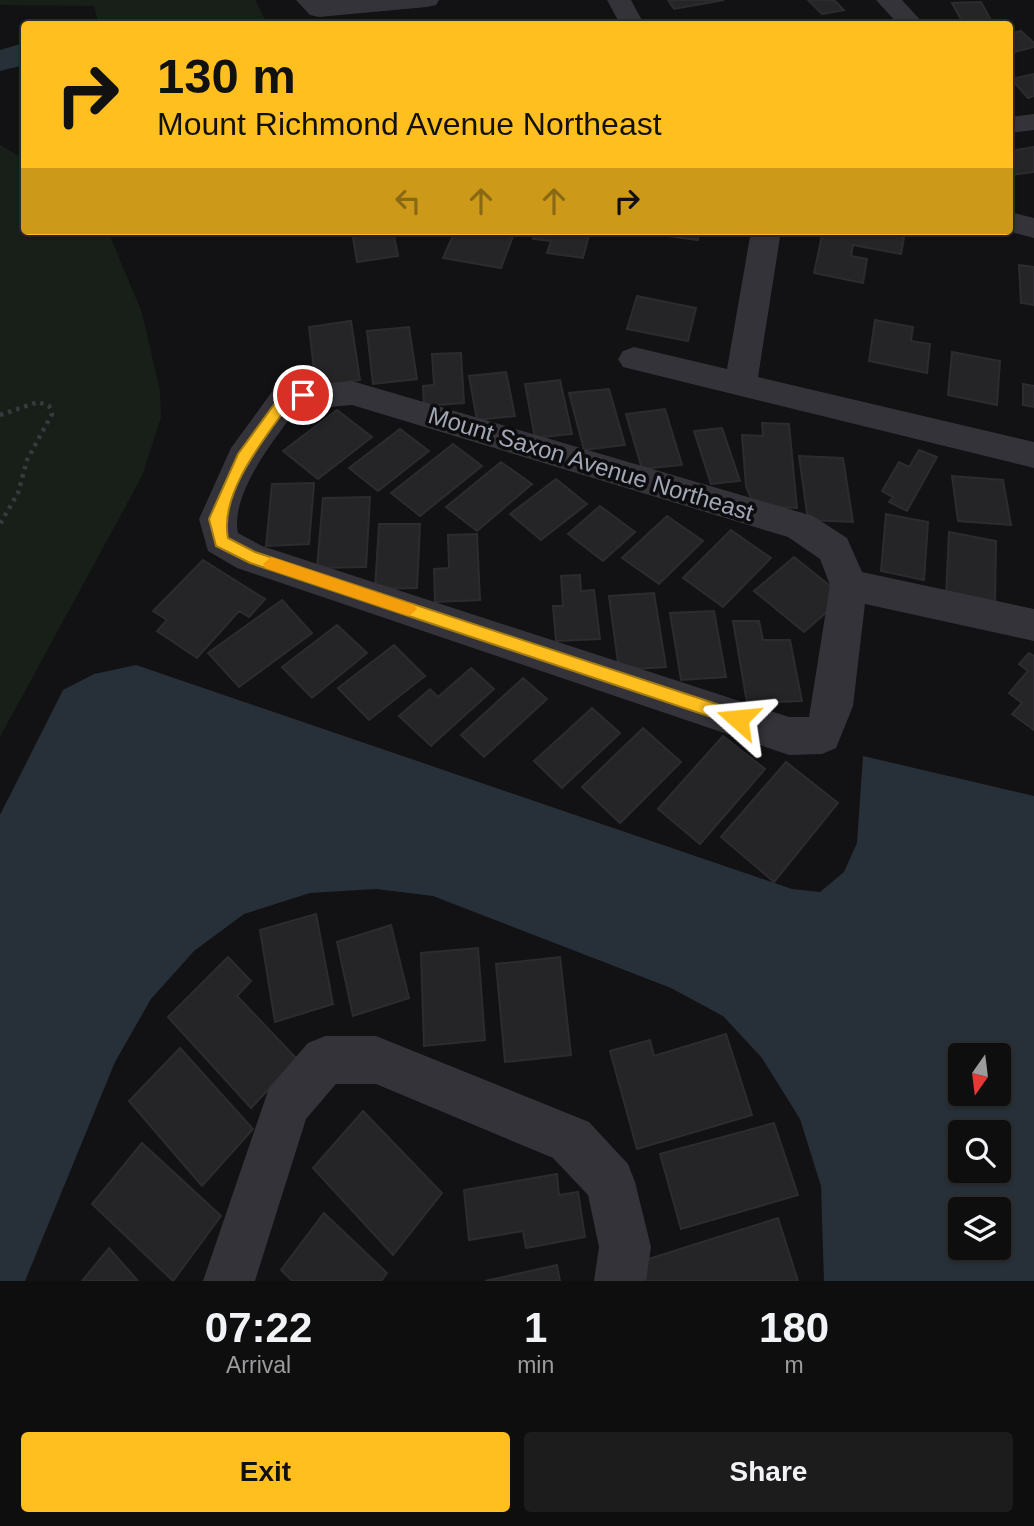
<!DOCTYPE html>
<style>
:root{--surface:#0e0e0f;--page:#1c1c1d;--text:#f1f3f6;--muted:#9b9c9e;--line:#2e2e2f;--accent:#ffc01f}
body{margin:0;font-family:Arial,sans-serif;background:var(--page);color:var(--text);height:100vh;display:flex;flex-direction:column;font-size:26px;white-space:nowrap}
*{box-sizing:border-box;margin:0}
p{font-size:23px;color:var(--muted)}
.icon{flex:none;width:38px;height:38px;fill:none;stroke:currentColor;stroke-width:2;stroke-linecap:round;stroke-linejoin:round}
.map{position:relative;height:1281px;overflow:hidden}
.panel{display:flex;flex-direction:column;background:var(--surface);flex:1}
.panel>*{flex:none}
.banner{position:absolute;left:21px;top:21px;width:992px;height:214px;border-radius:7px;box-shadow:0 2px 5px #0004,0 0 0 2px var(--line);background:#ffc01f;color:#111;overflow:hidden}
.needle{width:46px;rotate:194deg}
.buttons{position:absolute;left:948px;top:1043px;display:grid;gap:14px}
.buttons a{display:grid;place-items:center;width:63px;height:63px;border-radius:7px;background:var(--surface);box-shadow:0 2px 5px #0004,0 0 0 2px var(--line);font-size:35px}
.pin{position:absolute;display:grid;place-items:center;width:60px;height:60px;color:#fff;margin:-30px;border:4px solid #fff;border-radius:50%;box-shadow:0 2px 7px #0007}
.me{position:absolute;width:77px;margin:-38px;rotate:288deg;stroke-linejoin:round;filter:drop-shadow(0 0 5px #0008)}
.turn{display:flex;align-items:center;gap:24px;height:147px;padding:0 21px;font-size:32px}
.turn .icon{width:91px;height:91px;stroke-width:2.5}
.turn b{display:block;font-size:49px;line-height:60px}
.lanes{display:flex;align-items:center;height:66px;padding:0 21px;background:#0003;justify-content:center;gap:35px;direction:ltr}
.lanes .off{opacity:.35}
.eta{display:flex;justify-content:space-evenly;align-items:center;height:119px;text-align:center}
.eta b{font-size:42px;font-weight:600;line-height:49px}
.cta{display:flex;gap:14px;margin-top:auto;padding:14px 21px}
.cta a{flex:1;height:80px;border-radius:7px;background:var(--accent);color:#111;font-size:28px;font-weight:600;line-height:80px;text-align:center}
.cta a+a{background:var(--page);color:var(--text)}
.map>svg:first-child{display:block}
</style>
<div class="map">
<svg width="1034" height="1281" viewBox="0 0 1034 1281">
<rect width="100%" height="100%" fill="#121214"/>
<path fill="#181f19" d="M0 0H255L267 24H99L94 6 0 5Z
M0 145 24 159V231H108L142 313 160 391 161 417 142 476 0 737Z"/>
<path fill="#273038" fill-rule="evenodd" d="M24 43V65L0 71V50Z
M136 665 792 889 820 892 844 872 857 843 863 756 1034 796V1281H824L821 1186 800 1119 762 1058 723 1016 671 988 433 896 376 889 310 893 244 914 194 951 151 999 115 1062 25 1281H0V815L63 690 94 674ZM961 1055H999V1094H961ZM961 1132H999V1171H961ZM961 1209H999V1248H961Z"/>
<path fill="#252528" stroke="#2c2c30" stroke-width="2" d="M668 0H724L674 9Z
M808 0H834L844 10 822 14Z
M981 2 992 22 963 23 952 3Z
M1021 31 1034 43V47L1010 53V34Z
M1034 74V96L1028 98 1011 79Z
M1034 147V172L1010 175V151Z
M352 231H393L398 256 357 262Z
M455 231H515L501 268 443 258Z
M535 231H590L583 258 547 253 551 241 533 239Z
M646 231H699L698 240 645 233Z
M823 231H901L905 232 901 254 853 245 851 256 867 259 863 283 814 273Z
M1019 265 1034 267V305L1021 303Z
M637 296 696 308 688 341 627 329Z
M875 320 913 327 911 341 930 344 927 373 869 361Z
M351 321 360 380 316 386 309 327Z
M409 327 417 379 373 384 367 331Z
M952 352 1000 361 997 405 948 395Z
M461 353 464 403 424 406 423 386 434 385 432 354Z
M506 372 515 416 477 420 469 376Z
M560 380 572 434 535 438 525 384Z
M1023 384 1034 386V407L1023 405Z
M609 389 625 445 584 450 569 393Z
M665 409 682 465 642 469 626 414Z
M337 410 372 437 318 479 283 451Z
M762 423 789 424 797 508 754 506 746 486 742 435 763 436Z
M722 428 740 481 711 484 694 431Z
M400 429 429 451 378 491 349 468Z
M453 444 482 466 420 516 391 493Z
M919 450 937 457 907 511 889 502 893 497 882 491 899 462 909 467Z
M799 456 843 458 853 522 808 520Z
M501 462 532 484 477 531 446 507Z
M952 476 1003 480 1011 525 958 521Z
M556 479 587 504 541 540 510 514Z
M314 483 309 544 266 546 272 484Z
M370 497 366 567 317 568 323 498Z
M600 506 635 532 603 561 568 534Z
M886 514 928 522 924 580 881 571Z
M667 516 703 541 659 584 622 558Z
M379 524H420L417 588 375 589Z
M731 530 771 558 723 607 683 578Z
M949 532 996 541 995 606 946 596Z
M477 534 480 600 435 602 434 569 449 568 448 535Z
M794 557 844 597 804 632 754 591Z
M203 560 265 599 249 617 239 611 197 658 157 631 167 620 153 611Z
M580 575 581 591 594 590 600 639 556 641 553 606H563L561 576Z
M654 593 666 667 619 670 609 596Z
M282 600 312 633 239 687 208 653Z
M714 611 726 677 681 680 670 613Z
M733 621H759L763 640H790L802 701 747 703Z
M337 625 367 653 312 698 282 667Z
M394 645 425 676 369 720 338 688Z
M1029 653 1034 656V730L1012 714 1022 703 1009 693 1028 671 1019 664Z
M471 668 494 689 431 746 399 716 430 689 438 697Z
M523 678 547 699 484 757 461 735Z
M592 708 620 733 562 788 534 761Z
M643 728 681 762 620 823 582 787Z
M723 736 765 769 700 844 658 809Z
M786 762 838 803 774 882 721 837Z
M316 914 333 1004 275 1022 260 930Z
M391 925 409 998 353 1016 337 942Z
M478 948 485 1040 424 1046 421 953Z
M228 957 251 981 237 996 297 1059 251 1108 168 1017Z
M560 957 571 1055 505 1062 496 964Z
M726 1034 752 1115 637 1149 610 1051 650 1040 654 1056Z
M180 1048 253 1129 202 1186 129 1101Z
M363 1111 442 1193 393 1255 313 1168Z
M774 1123 798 1195 681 1229 660 1154Z
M142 1143 221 1216 173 1281 92 1204Z
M557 1174 559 1195 578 1192 585 1237 526 1248 523 1231 469 1240 464 1190Z
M324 1213 387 1273 381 1281H292L281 1270Z
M778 1218 798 1281H640L642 1261Z
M109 1248 138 1281H82Z
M557 1265 560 1281H485Z"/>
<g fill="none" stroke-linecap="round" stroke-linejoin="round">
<path stroke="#393a40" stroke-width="4.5" stroke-dasharray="3.5 5" stroke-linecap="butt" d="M0 415 38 402 49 406 52 414 27 460 18 493 0 524"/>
<path fill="#333339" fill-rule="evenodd" d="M296 0H439L436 5 427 7 319 17 310 15Z
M607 0H631L644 24H620Z
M876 0H902L924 24H898Z
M1034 114V130L1010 133V117Z
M1010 212 1034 218V238L1008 231Z
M751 231H781L758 377 1034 442V468L623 367 618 359 623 351 634 347 727 369Z
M352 381 813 516 847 538 862 572 1034 609V641L865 604 853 706 836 748 822 754 789 755 237 568 208 551 199 519 231 448 274 389ZM352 405 788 537 820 559 830 585 809 717H789L262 546 238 533C230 494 274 440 296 410Z
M325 1036H376L589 1122 628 1164 635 1182 651 1247 646 1281H594L599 1247 588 1195 553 1158 376 1084H336L306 1119 255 1281H203L269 1088 308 1043Z"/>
</g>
<path fill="#ffc01f" stroke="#a67d14" stroke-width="2" d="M303 390 308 392V399L290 403C265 438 219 493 228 538L255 552 738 711 744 713V724L738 726 250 563 216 546 209 519 238 454 281 395Z"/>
<path fill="#f59e0b" d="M271 557 414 605 417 609 409 616 265 568 263 564Z"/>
<g text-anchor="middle" stroke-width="7" stroke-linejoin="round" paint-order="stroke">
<g font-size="24" fill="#a2a7b6" stroke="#0d0d0f">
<text transform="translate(591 464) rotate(17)" y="8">Mount Saxon Avenue Northeast</text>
</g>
</g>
</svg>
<div class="buttons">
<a><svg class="needle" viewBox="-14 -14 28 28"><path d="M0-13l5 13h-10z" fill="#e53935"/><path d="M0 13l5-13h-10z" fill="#9b9c9e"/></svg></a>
<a><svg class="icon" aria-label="search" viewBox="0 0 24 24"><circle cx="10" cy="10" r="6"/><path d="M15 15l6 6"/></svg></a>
<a><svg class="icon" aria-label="layers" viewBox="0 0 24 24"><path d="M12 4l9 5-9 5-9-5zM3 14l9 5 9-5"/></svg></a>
</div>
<div class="pin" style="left:303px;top:395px;background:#d93025"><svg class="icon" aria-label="arrive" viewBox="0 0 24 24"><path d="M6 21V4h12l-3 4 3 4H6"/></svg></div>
<svg class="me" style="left:738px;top:719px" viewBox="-20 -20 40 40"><path d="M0-17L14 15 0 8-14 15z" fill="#ffc01f" stroke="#fff" stroke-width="4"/></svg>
<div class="banner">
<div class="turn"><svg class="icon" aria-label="right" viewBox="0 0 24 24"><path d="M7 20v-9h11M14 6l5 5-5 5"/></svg><div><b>130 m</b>Mount Richmond Avenue Northeast</div></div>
<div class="lanes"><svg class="icon off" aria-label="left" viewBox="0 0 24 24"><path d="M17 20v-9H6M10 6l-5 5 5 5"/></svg><svg class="icon off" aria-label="ahead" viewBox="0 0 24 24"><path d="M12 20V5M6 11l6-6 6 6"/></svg><svg class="icon off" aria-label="ahead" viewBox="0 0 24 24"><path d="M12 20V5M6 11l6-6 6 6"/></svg><svg class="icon" aria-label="right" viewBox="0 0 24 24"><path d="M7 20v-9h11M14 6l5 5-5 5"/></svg></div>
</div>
</div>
<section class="panel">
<div class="eta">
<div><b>07:22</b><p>Arrival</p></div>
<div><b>1</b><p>min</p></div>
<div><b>180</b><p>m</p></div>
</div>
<div class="cta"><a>Exit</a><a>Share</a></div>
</section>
